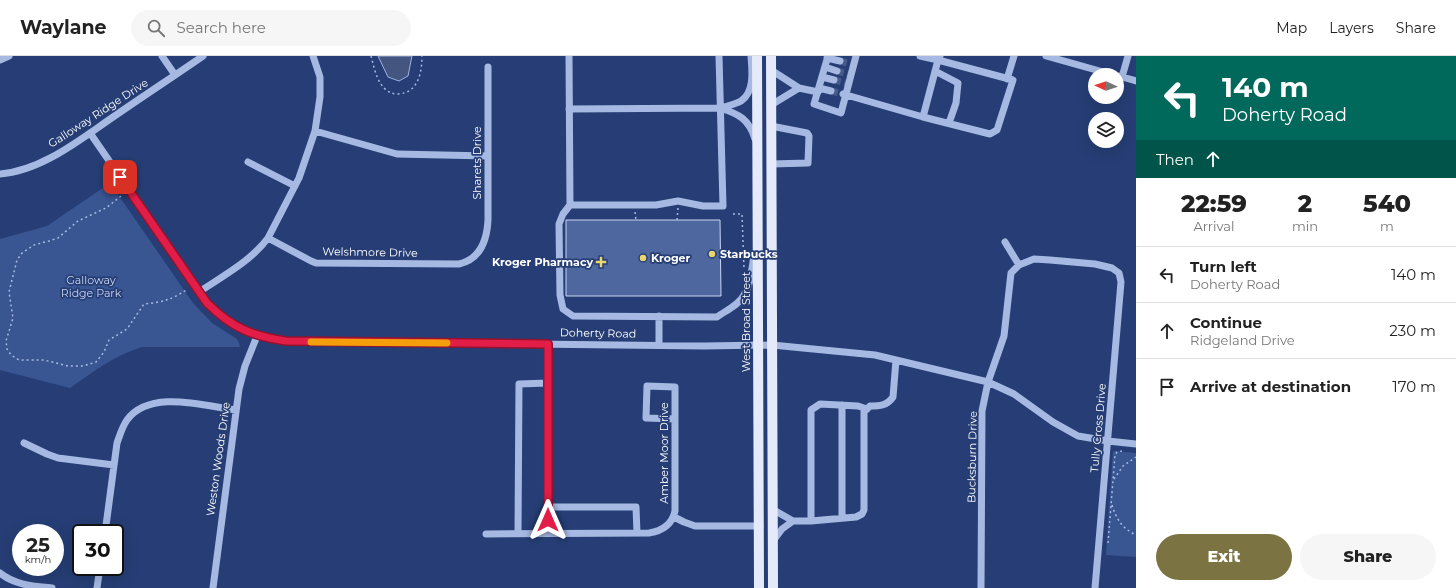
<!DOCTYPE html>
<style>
:root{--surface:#fff;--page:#f6f6f6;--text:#222;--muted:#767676;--line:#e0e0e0;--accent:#7c7343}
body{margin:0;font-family:Montserrat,sans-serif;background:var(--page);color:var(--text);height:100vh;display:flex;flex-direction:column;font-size:15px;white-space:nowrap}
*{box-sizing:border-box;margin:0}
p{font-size:13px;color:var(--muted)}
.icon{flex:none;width:22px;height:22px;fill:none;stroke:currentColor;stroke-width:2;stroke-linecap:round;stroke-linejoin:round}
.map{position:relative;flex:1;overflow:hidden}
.drawer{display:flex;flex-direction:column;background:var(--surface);width:320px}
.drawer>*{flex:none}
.guide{background:#00695c;color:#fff;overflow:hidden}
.needle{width:26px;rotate:273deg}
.fabs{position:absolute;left:1088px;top:12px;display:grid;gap:8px}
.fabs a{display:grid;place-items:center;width:36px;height:36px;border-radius:50%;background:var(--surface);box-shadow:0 4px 16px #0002;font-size:20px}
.speed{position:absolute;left:12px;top:468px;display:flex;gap:8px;font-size:20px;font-weight:700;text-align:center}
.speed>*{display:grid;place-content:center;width:52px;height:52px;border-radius:50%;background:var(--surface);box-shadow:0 4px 16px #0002;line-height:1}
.speed small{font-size:10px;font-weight:400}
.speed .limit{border:2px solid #111;border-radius:6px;background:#fff;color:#111}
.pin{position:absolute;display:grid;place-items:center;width:34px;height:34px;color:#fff;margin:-17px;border-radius:8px;box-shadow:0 2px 6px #0006}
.me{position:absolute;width:44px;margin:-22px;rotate:0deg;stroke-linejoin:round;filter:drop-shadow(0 0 3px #0008)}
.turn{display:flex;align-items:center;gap:14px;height:84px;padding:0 20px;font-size:18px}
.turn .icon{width:52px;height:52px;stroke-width:2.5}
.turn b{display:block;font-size:28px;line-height:34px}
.then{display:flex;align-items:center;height:38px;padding:0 20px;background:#0003;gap:8px;font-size:15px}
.eta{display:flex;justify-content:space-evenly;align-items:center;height:68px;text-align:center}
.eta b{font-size:24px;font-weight:800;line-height:28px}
.primary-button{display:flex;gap:8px;margin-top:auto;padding:8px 20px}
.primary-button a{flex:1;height:46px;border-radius:24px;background:var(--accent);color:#fff;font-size:16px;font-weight:800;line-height:46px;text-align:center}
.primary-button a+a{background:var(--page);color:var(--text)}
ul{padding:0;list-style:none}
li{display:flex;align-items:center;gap:12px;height:56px;padding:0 20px;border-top:1px solid var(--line)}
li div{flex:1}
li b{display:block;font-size:15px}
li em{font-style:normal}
header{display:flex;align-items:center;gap:24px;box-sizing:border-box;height:56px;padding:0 20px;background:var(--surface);border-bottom:1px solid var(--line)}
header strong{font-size:19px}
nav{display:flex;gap:22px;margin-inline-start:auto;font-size:14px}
.search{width:280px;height:36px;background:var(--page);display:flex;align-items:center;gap:10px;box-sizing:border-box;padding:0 14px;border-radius:22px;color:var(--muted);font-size:15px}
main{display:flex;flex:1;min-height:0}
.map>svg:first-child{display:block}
</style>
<header>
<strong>Waylane</strong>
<div class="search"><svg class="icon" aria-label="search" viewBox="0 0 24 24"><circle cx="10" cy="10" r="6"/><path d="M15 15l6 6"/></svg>Search here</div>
<nav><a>Map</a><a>Layers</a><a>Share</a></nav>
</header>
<main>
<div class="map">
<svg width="1136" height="532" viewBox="0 0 1136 532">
<rect width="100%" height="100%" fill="#263e75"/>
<path fill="#395693" d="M110 127 193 247 212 267 237 283 239 287 240 291H142C115 299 93 316 70 332L0 314V183L47 170Z
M1113 395 1136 397V501L1106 499Z"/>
<path fill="#44567f" stroke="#9bb2e2" d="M378 0H412L408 20 399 25 388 21Z"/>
<path fill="#4e689f" stroke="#c8d5f2" d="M566 164H720L721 240H566Z"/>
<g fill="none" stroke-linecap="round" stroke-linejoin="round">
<path stroke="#475b8a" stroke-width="7" stroke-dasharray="7 3.5" stroke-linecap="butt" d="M840 5 851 8
M837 15 848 18
M834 24 846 27
M831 35 843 38"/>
<path stroke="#a6b9e2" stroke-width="1.5" stroke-dasharray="2 3" stroke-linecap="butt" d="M371 0C374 11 376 23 384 32 388 36 392 38 398 38 418 37 422 17 422 0
M121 140 106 152 78 165 58 182 49 185 34 189 22 197 17 204 9 236 13 262 6 285 7 293 11 299 19 304H44L68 310H83L96 306 104 296 109 284 127 273 144 248C163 246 171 244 188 233
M635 156 636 164
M733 158H742L744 213
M677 164 678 152
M1114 423 1123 410 1136 401
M1112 449C1116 463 1123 473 1136 479
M1108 487 1115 399 1117 396 1122 395"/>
<path stroke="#a6b9e2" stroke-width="7" d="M162 0 175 19
M569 0 570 149H656L678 145 703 150H723L719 0
M828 0 814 48 841 57 856 0
M1046 0 1114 19
M827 2 840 5
M0 4 9 0
M825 11 837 15
M935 15 958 27 956 47 949 67
M1119 20 1136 25
M822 21 834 24
M1122 21 1128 0
M1007 23 1014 0
M799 32 818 36
M819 32 831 35
M843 38 923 61 938 4 920 0
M771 49 799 32 771 14
M721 52C727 50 736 48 741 45 755 36 752 14 751 0
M569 53 720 52C739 58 749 63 755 83
M923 61 990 78 997 74 1013 24 938 4 940 0
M771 70 807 77 809 80 808 107 771 108
M315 75 397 98 488 100
M90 77 207 247C232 272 252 280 286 285L704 290 772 289 875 299 988 326 1014 338 1053 366 1078 380 1108 385 1136 388
M248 106 295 130
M0 118C42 115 82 82 116 59 145 39 174 20 203 0
M570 149 563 158 559 168 560 239 563 253 573 260 717 261C725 255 739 249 744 239 751 228 752 212 754 199
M268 182 311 205 316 207 459 208C481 203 487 184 488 164V11
M1005 186 1019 209
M199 236C223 220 251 205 268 182L299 122 315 75 320 41V21L313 0
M659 260V289
M548 288V477
M842 349V462
M24 387 47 398 58 402 114 409
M548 451H636L637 477
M772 453 793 465H811L856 461 862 458 864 454V356L870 350C879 350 887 350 893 341L896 304
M674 461 684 466 695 470H760
M811 465V354L820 348 858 350 867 353
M105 477 117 387C120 379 122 371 127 364 150 333 204 350 236 354
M518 477 519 328 548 327
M486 478 649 477C662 475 672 469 675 455V331L647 330 646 362 675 363
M773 485 782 473 793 465
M0 517C15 529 33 530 52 532
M97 532 100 511
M213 532 239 333 245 310 257 280
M981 532 982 355 988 326 1004 280 1011 217 1019 209 1034 203 1050 204 1095 208 1112 212 1119 217 1121 226 1095 532"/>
<path stroke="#e5eafb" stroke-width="10" d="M757 0 759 532
M771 0 773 532"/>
</g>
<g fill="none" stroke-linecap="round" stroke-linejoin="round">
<defs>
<path id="route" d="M120 121 207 247C232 272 252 280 286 285L548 288V464"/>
</defs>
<use href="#route" stroke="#92132f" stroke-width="10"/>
<use href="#route" stroke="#e11d48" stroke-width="7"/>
<path stroke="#f59e0b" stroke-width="7" d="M311 286 447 287"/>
</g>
<g fill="#ead66c" stroke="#263e75" stroke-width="1.5">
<circle cx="712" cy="198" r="4"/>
<circle cx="643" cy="202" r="4"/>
<path d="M599 200h4v4h4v4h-4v4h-4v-4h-4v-4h4z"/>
</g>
<g text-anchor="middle" stroke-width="3.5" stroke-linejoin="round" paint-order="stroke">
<g font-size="11" fill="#fff" stroke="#263e75">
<text transform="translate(98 57) rotate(-33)" y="4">Galloway Ridge Drive</text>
<text transform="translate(477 107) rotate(-90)" y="4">Sharets Drive</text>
<text transform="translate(370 196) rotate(1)" y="4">Welshmore Drive</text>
<text transform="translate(746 266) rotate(-90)" y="4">West Broad Street</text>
<text transform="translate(598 277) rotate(1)" y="4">Doherty Road</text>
<text transform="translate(1098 372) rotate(-85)" y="4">Tully Cross Drive</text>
<text transform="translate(664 397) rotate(-90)" y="4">Amber Moor Drive</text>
<text transform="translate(972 401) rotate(-89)" y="4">Bucksburn Drive</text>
<text transform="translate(218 403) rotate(-82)" y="4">Weston Woods Drive</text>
</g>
<g font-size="11" font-weight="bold" fill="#fff" stroke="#263e75" text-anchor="start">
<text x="720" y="202">Starbucks</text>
<text x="651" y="206">Kroger</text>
<text x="593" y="210" text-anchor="end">Kroger Pharmacy</text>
</g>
<g font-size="11" fill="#c8d5f2" stroke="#263e75">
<text x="91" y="228">Galloway<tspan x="91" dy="13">Ridge Park</tspan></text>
</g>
</g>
</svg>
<div class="fabs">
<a><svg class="needle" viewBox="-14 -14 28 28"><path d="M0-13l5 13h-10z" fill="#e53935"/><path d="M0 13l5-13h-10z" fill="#767676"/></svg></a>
<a><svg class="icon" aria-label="layers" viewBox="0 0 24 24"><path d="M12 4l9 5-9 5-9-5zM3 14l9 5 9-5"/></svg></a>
</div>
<div class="speed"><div>25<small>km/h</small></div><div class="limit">30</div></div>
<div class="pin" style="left:120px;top:121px;background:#d93025"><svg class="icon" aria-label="arrive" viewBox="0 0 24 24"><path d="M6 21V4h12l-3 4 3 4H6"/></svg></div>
<svg class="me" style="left:548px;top:464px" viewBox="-20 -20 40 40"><path d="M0-17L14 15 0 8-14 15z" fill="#e11d48" stroke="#fff" stroke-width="4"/></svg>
</div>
<section class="drawer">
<div class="guide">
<div class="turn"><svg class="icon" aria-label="left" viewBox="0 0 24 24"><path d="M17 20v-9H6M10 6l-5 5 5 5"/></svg><div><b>140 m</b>Doherty Road</div></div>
<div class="then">Then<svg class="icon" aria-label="ahead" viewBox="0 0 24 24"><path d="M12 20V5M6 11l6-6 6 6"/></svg></div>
</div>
<div class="eta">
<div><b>22:59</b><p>Arrival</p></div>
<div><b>2</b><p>min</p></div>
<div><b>540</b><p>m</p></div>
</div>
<ul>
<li><svg class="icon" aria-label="left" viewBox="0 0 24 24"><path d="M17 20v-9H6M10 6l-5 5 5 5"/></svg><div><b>Turn left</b><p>Doherty Road</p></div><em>140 m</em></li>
<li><svg class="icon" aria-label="ahead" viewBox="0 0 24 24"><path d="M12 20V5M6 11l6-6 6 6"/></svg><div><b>Continue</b><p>Ridgeland Drive</p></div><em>230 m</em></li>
<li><svg class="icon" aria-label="arrive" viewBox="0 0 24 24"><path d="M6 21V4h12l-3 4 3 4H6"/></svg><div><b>Arrive at destination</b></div><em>170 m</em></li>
</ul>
<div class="primary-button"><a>Exit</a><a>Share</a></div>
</section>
</main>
